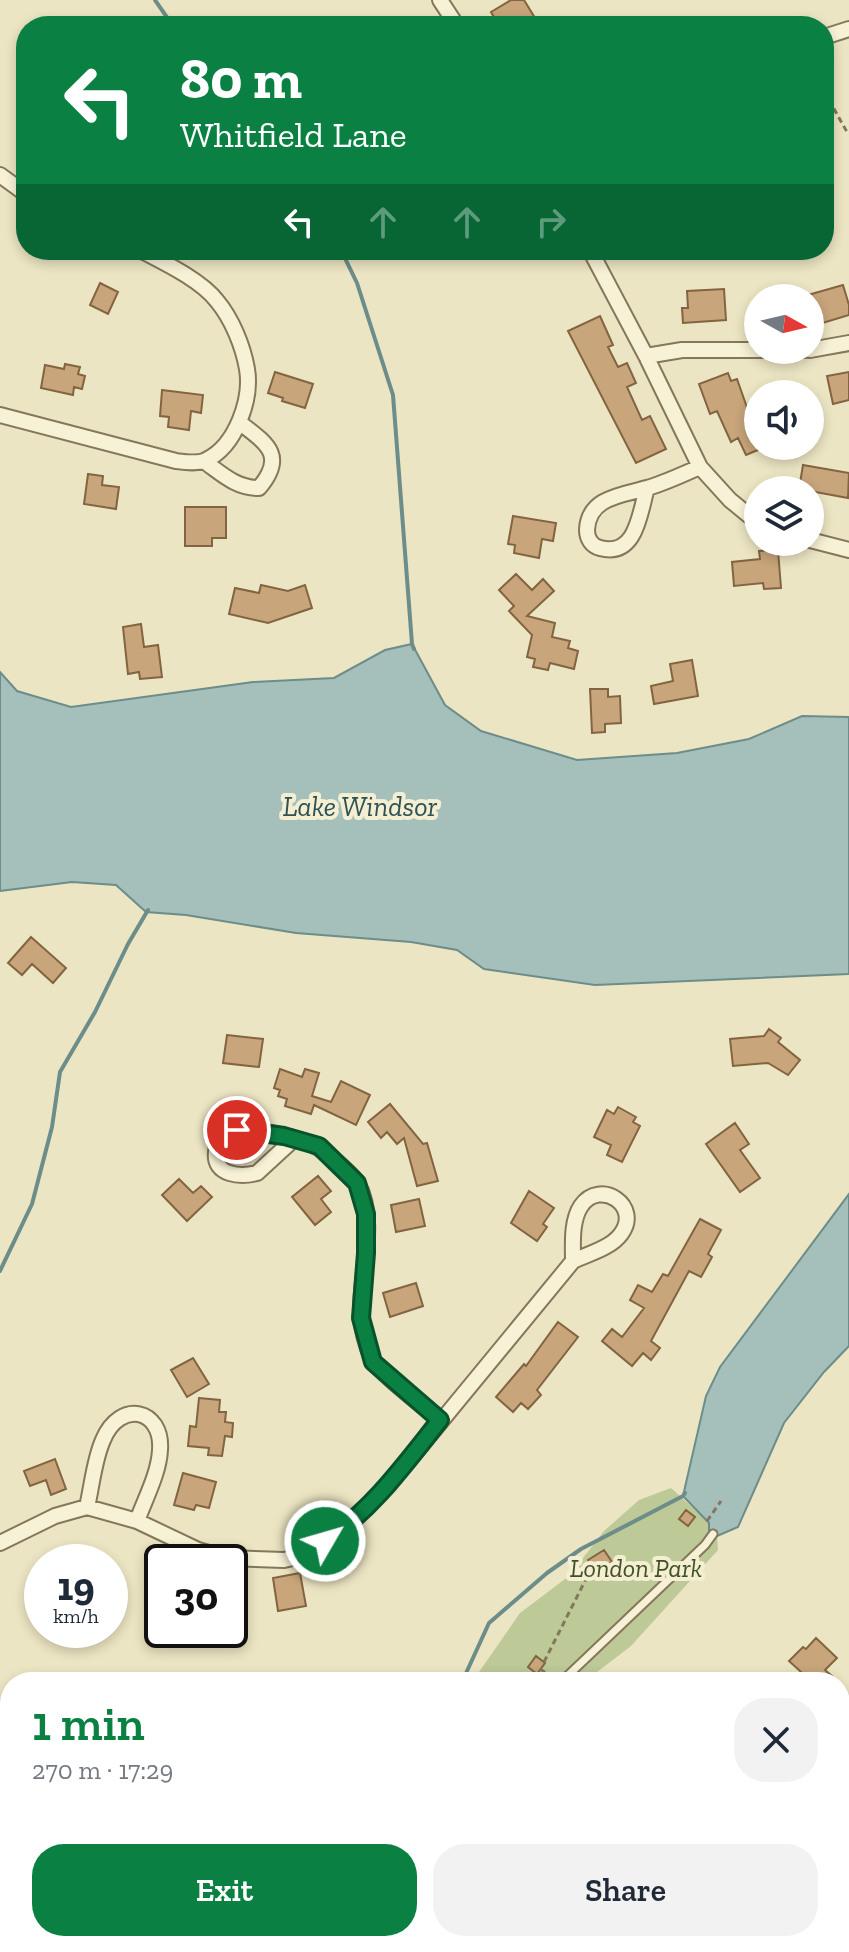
<!DOCTYPE html>
<meta charset="utf-8">
<style>
:root{--surface:#fff;--page:#f2f2f3;--text:#1f2937;--muted:#747a83;--accent:#0b8043}
body{margin:0;font-family:"Zilla Slab",serif;background:var(--page);color:var(--text);height:100vh;display:flex;flex-direction:column;font-size:30px;white-space:nowrap}
*{box-sizing:border-box;margin:0}
p{font-size:26px;color:var(--muted)}
.icon{flex:none;width:44px;height:44px;fill:none;stroke:currentColor;stroke-width:2;stroke-linecap:round;stroke-linejoin:round}
.map{position:relative;flex:1;overflow:hidden}
.details{position:absolute;left:0px;top:1672px;width:850px;height:280px;display:flex;flex-direction:column;background:var(--surface);border-radius:32px 32px 0 0;box-shadow:0 4px 12px #0003}
.details>*{flex:none}
.banner{position:absolute;left:16px;top:16px;width:818px;height:244px;border-radius:32px;box-shadow:0 4px 12px #0003;background:#0b8043;color:#fff;overflow:hidden}
.needle{width:52px;rotate:98deg}
.buttons{position:absolute;left:744px;top:284px;display:grid;gap:16px}
.buttons a{display:grid;place-items:center;width:80px;height:80px;border-radius:50%;background:var(--surface);box-shadow:0 4px 12px #0003;font-size:40px}
.speed{position:absolute;left:24px;top:1544px;display:flex;gap:16px;font-size:40px;font-weight:700;text-align:center}
.speed>*{display:grid;place-content:center;width:104px;height:104px;border-radius:50%;background:var(--surface);box-shadow:0 4px 12px #0003;line-height:1}
.speed small{font-size:20px;font-weight:400}
.speed .limit{border:4px solid #111;border-radius:12px;background:#fff;color:#111}
.pin{position:absolute;display:grid;place-items:center;width:68px;height:68px;color:#fff;margin:-34px;border:4px solid #fff;border-radius:50%;box-shadow:0 2px 8px #0007}
.me{position:absolute;width:88px;margin:-44px;rotate:52deg;stroke-linejoin:round;filter:drop-shadow(0 0 6px #0008)}
.turn{display:flex;align-items:center;gap:28px;height:168px;padding:0 32px;font-size:36px}
.turn .icon{width:104px;height:104px;stroke-width:2.5}
.turn b{display:block;font-size:56px;line-height:68px}
.lanes{display:flex;align-items:center;height:76px;padding:0 32px;background:#0003;justify-content:center;gap:40px;direction:ltr}
.lanes .off{opacity:.35}
.round{display:grid;place-items:center;flex:none;width:84px;height:84px;border-radius:32px;background:var(--page)}
.summary{display:flex;align-items:center;justify-content:space-between;height:136px;padding:0 32px}
h1{font-size:48px;font-weight:600;line-height:60px;color:var(--accent)}
.button{display:flex;gap:16px;margin-top:auto;padding:16px 32px}
.button a{flex:1;height:92px;border-radius:32px;background:var(--accent);color:#fff;font-size:32px;font-weight:600;line-height:92px;text-align:center}
.button a+a{background:var(--page);color:var(--text)}
.map>svg:first-child{display:block}
</style>
<div class="map">
<svg width="849" height="1952" viewBox="0 0 849 1952">
<rect width="100%" height="100%" fill="#ece5c3"/>
<path fill="#bdc997" d="M671 1488 710 1523 709 1530 717 1536 718 1550 631 1646 584 1682H472L520 1613 569 1576 604 1531 639 1500Z"/>
<path fill="#a5bfbb" stroke="#6c8d89" stroke-width="2" d="M412 644 445 705 481 731 577 760 677 753 749 739 802 716 849 717V974L595 985 484 969 457 950 411 942 296 933 186 915 146 912 116 885 72 882 0 891V672L17 691 71 707 253 682 334 678 385 650Z
M849 1194V1346L824 1372 784 1423 738 1527 717 1536 709 1530V1523L683 1496 706 1396 720 1367Z"/>
<g fill="none" stroke-linecap="round" stroke-linejoin="round">
<path stroke="#6c8d89" stroke-width="4" d="M155 0 173 26
M341 250 357 283 393 395 412 644 414 649
M0 1271 32 1204 52 1127 60 1072 95 1012 128 944 148 910
M462 1682 489 1623 547 1573 581 1549 683 1496 685 1493
M105 1952 119 1942"/>
</g>
<path fill="#c8a57a" stroke="#836441" stroke-width="2" d="M511 0H524L535 18 521 26H499L491 12Z
M100 283 118 292 108 314 90 305Z
M843 285 849 305V315L816 325 808 295Z
M724 289 726 320 683 323 682 308H688L687 291Z
M600 316 613 345 608 347 618 367 627 363 636 383 627 387 642 420 650 416 666 449 636 463 568 331Z
M65 364 80 367 78 374 85 376 82 389 74 387 73 395 41 388 45 365 64 369Z
M275 372 313 384 305 408 282 401 283 398 268 393Z
M849 372V400L833 404 827 376Z
M728 373 731 381 737 379 750 416 754 414 758 423V450L746 455 738 438 731 442 717 411 710 414 699 384Z
M162 390 203 395 201 413 191 411 189 430 168 427 169 417 160 416Z
M803 465 849 473 848 498 799 489Z
M88 474 103 476 102 485 119 487 116 509 84 504Z
M185 507H226V538H212V546H185Z
M513 516 556 523 553 541 542 539 539 558 514 553 515 545 508 544Z
M778 550 781 588 764 589 763 583 734 586 732 562 760 559 759 551Z
M516 574 532 590 543 579 554 591 527 616 555 623 552 637 570 641 568 648 578 651 574 669 550 663 548 670 533 667 535 659 527 657 532 635 509 611 514 606 499 590Z
M261 585 288 591 305 585 312 608 268 623 229 614 235 588 259 593Z
M141 624 144 647 158 645 162 677 140 679 139 672 128 674 123 627Z
M692 660 698 696 654 704 651 686 673 681 670 664Z
M590 689H608V697L620 696 621 723 605 724V732L592 733Z
M31 937 66 968 53 983 32 964 22 975 8 963Z
M769 1029 781 1038 778 1042 800 1060 788 1075 768 1063 733 1066 730 1039 764 1036Z
M227 1035 263 1039 259 1067 223 1063Z
M280 1069 302 1077 305 1069 319 1073 312 1096 331 1102 341 1081 370 1095 356 1125 314 1105 311 1114 285 1106 287 1099 278 1096 280 1090 274 1088Z
M390 1104 423 1144 427 1143 438 1181 417 1186 404 1138 397 1144 387 1132 381 1138 368 1122Z
M618 1107 636 1117 633 1122 640 1126 622 1162 607 1155 611 1145 594 1137 607 1110 614 1114Z
M735 1123 749 1144 740 1150 760 1178 740 1192 706 1144Z
M318 1176 331 1191 321 1199 331 1212 315 1225 292 1197Z
M179 1179 193 1193 201 1186 212 1197 187 1221 162 1195Z
M529 1191 554 1208 543 1224 547 1227 537 1241 511 1223Z
M419 1199 425 1226 396 1232 391 1205Z
M700 1219 721 1230 708 1254 712 1257 701 1277 689 1271 651 1341 660 1348 651 1360 643 1353 632 1366 602 1341 612 1329 622 1337 644 1308 630 1300 638 1285 652 1292 663 1274 668 1276Z
M416 1283 423 1306 390 1317 383 1293Z
M558 1322 578 1337 537 1390 541 1395 528 1409 521 1403 513 1412 496 1397 524 1364 526 1366Z
M193 1358 209 1384 187 1397 171 1370Z
M199 1398 220 1400 219 1412H226L225 1422 233 1423 232 1437 225 1436 222 1456 208 1455 209 1448 188 1446 190 1426 196 1427Z
M55 1459 66 1489 51 1495 46 1480 30 1486 24 1471Z
M183 1473 216 1482 209 1508 196 1505 194 1510 174 1505Z
M686 1510 695 1517 688 1526 679 1519Z
M604 1550 612 1562 595 1572 588 1560Z
M300 1573 306 1606 278 1611 273 1578Z
M816 1638 837 1658 825 1670 832 1676 826 1682H812L789 1661 803 1647 806 1649Z
M536 1656 545 1663 537 1674 528 1667Z"/>
<g fill="none" stroke-linecap="round" stroke-linejoin="round">
<defs>
<path id="service" d="M561 1682 705 1545 713 1534
M240 1952 264 1942"/>
<path id="minor" d="M440 0 457 26
M824 37 849 29
M0 175 26 194
M590 250 646 356 700 467 730 500 758 523
M810 350 849 343
M646 356 682 350H805
M0 415 176 461C184 462 199 464 206 460 236 446 252 399 247 369 243 346 232 319 217 301 201 280 163 262 140 250
M205 462C222 474 236 488 259 488 287 455 266 443 239 422
M647 488C640 511 637 558 600 548 592 546 587 539 587 530 588 497 623 495 647 488 665 483 683 474 700 467
M810 540 849 550
M294 1139 257 1173C241 1177 213 1176 216 1152 216 1147 219 1140 223 1136 241 1121 312 1139 327 1154 336 1162 352 1173 358 1184 378 1221 359 1278 361 1317 362 1329 367 1347 372 1359 378 1372 426 1408 440 1420
M87 1507C92 1486 94 1460 103 1440 120 1399 163 1409 160 1450 159 1473 145 1499 137 1521
M0 1543 55 1516 87 1507 137 1521 198 1550 226 1558 284 1560 306 1555 344 1528 387 1487 573 1261C588 1254 611 1248 621 1234 642 1206 600 1178 581 1206 571 1221 573 1244 573 1261
M840 1722 849 1709
M0 1751 10 1757
M0 1796 10 1794
M840 1848 849 1881"/>
</defs>
<use href="#service" stroke="#85775b" stroke-width="11"/>
<use href="#minor" stroke="#85775b" stroke-width="18"/>
<path stroke="#85775b" stroke-width="3" stroke-dasharray="6 4" stroke-linecap="butt" d="M824 91 847 132
M707 1521 721 1501
M544 1662 589 1573 594 1570
M540 1669 552 1677"/>
<use href="#service" stroke="#f7f2d6" stroke-width="7"/>
<use href="#minor" stroke="#f7f2d6" stroke-width="14"/>
</g>
<g fill="none" stroke-linecap="round" stroke-linejoin="round">
<defs>
<path id="route" d="M237 1130 284 1136 319 1146 357 1183 366 1214V1253L361 1318 373 1362 440 1420C405 1464 372 1510 325 1541"/>
</defs>
<use href="#route" stroke="#07532c" stroke-width="20"/>
<use href="#route" stroke="#0b8043" stroke-width="14"/>
</g>
<g text-anchor="middle" stroke-width="8" stroke-linejoin="round" paint-order="stroke">
<g font-size="26" font-style="italic" fill="#415126" stroke="#f4eed2">
<text x="636" y="1577">London Park</text>
</g>
<g font-size="28" font-style="italic" fill="#2e5255" stroke="#f4eed2">
<text x="360" y="816">Lake Windsor</text>
</g>
</g>
</svg>
<div class="buttons">
<a><svg class="needle" viewBox="-14 -14 28 28"><path d="M0-13l5 13h-10z" fill="#e53935"/><path d="M0 13l5-13h-10z" fill="#747a83"/></svg></a>
<a><svg class="icon" aria-label="sound" viewBox="0 0 24 24"><path d="M4 9h4l5-4v14l-5-4H4zM17 9q2 3 0 6"/></svg></a>
<a><svg class="icon" aria-label="layers" viewBox="0 0 24 24"><path d="M12 4l9 5-9 5-9-5zM3 14l9 5 9-5"/></svg></a>
</div>
<div class="speed"><div>19<small>km/h</small></div><div class="limit">30</div></div>
<div class="pin" style="left:237px;top:1130px;background:#d93025"><svg class="icon" aria-label="arrive" viewBox="0 0 24 24"><path d="M6 21V4h12l-3 4 3 4H6"/></svg></div>
<svg class="me" style="left:325px;top:1541px" viewBox="-20 -20 40 40"><circle r="17" fill="#0b8043" stroke="#fff" stroke-width="3"/><path d="M0-11L8 9 0 5-8 9z" fill="#fff"/></svg>
<div class="banner">
<div class="turn"><svg class="icon" aria-label="left" viewBox="0 0 24 24"><path d="M17 20v-9H6M10 6l-5 5 5 5"/></svg><div><b>80 m</b>Whitfield Lane</div></div>
<div class="lanes"><svg class="icon" aria-label="left" viewBox="0 0 24 24"><path d="M17 20v-9H6M10 6l-5 5 5 5"/></svg><svg class="icon off" aria-label="ahead" viewBox="0 0 24 24"><path d="M12 20V5M6 11l6-6 6 6"/></svg><svg class="icon off" aria-label="ahead" viewBox="0 0 24 24"><path d="M12 20V5M6 11l6-6 6 6"/></svg><svg class="icon off" aria-label="right" viewBox="0 0 24 24"><path d="M7 20v-9h11M14 6l5 5-5 5"/></svg></div>
</div>
<section class="details">
<div class="summary"><div><h1>1 min</h1><p>270 m · 17:29</p></div><a class="round"><svg class="icon" aria-label="close" viewBox="0 0 24 24"><path d="M6 6l12 12M18 6L6 18"/></svg></a></div>
<div class="button"><a>Exit</a><a>Share</a></div>
</section>
</div>
